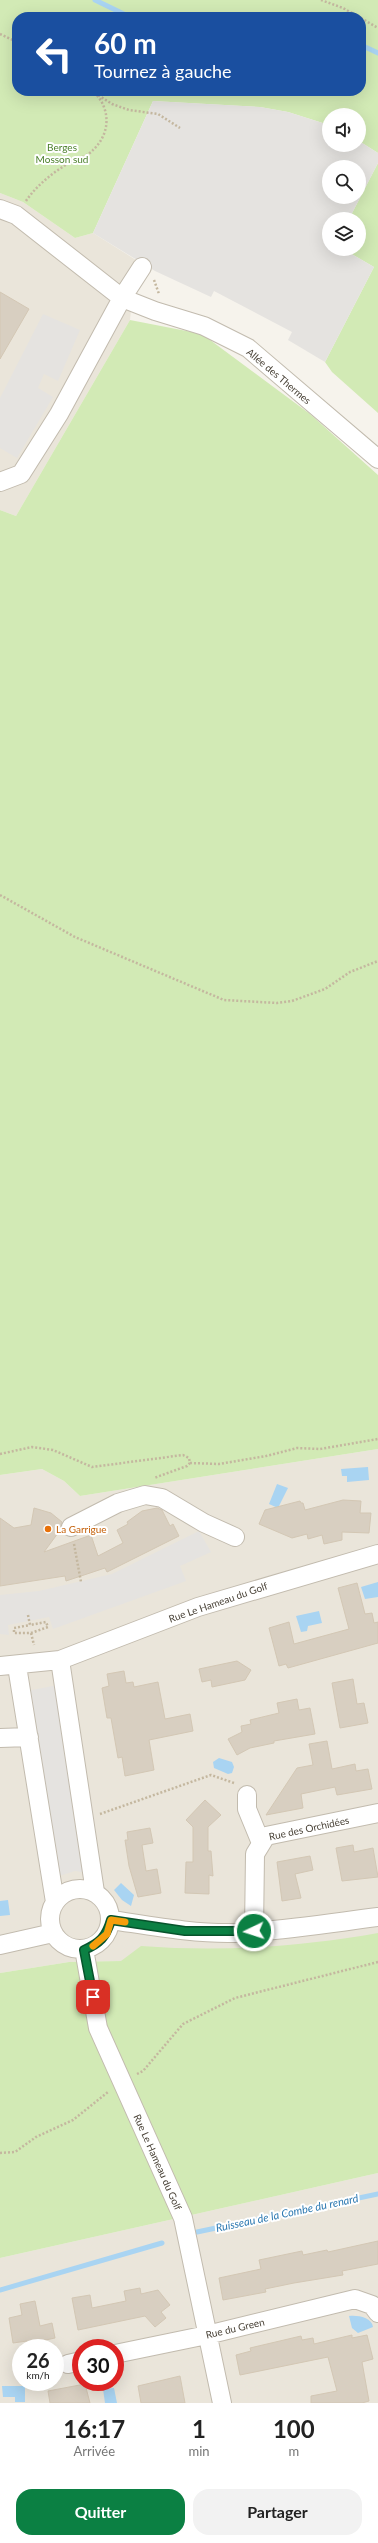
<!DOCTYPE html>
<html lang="fr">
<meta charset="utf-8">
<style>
:root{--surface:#fff;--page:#f2f2f2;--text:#222;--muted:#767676;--accent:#0b8043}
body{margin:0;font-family:Lato,sans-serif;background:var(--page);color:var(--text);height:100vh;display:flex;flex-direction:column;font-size:15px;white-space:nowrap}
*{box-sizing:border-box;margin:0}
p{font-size:13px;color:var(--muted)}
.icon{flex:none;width:22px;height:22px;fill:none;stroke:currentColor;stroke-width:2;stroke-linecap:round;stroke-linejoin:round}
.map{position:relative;height:2403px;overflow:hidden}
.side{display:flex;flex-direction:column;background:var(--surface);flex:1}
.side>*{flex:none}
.hud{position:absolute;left:12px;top:12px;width:354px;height:84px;border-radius:16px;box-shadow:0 4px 16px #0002;background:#1a4fa0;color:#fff;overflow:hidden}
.controls{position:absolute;left:322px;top:108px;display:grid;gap:8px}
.controls a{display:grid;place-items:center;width:44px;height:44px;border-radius:50%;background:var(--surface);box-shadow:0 4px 16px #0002;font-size:20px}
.speed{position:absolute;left:12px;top:2339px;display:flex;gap:8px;font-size:20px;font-weight:700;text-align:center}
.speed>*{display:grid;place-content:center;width:52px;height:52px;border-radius:50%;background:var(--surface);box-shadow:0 4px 16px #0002;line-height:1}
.speed small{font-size:10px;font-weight:400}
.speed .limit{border:6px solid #d22;background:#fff;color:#111}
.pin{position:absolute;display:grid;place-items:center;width:34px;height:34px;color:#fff;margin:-17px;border-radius:8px;box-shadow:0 2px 6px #0006}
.me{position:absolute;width:44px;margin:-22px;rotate:266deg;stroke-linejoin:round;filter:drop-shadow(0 0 3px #0008)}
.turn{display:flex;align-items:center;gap:14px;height:84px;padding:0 16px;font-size:18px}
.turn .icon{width:52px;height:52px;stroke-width:2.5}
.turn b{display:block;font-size:28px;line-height:34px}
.eta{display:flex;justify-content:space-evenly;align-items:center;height:68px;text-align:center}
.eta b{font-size:24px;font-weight:700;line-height:28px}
.button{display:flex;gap:8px;margin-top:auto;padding:8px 16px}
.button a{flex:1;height:46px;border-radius:16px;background:var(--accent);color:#fff;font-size:16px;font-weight:700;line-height:46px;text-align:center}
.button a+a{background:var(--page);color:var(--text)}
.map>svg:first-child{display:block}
</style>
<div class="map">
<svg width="378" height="2403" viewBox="0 0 378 2403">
<rect width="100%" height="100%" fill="#f6f3ec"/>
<path fill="#eae5da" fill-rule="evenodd" d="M0 193 23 202 75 238 93 233 136 260 130 320 16 516 0 510Z
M378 1449V1942L142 1961 69 1962 0 1973V1475L42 1469 64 1481 80 1496Z
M378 2173V2403H0V2258ZM21 2348H55V2382H21ZM81 2348H115V2382H81Z"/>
<path fill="#d2eab5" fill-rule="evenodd" d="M0 0H378V153L359 141V115H329V125L288 112 260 107 153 101 93 233 75 238 23 202 0 193ZM17 17H361V91H17Z
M378 163V413L332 372 325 362 374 267 343 249H359V219H349Z
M130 320 202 334 310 414 378 475V1449L80 1496 64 1481 42 1469 0 1475V510L16 516Z
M378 1933V2173L0 2258V1973L69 1962 121 1961 141 1946C220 1952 300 1947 378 1933Z"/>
<path fill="#e5e3e0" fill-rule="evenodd" d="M153 101 260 107 288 112 329 125V145H359V141L378 153V163L349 219H329V249H343L374 267 325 362 288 340 292 332 214 291 211 297 155 271 93 233ZM329 167H359V197H329Z
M43 314 80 330 58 381 44 374 38 388 53 397 17 458 0 448V398Z
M199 1531 211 1552 180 1566 186 1581 53 1629 49 1617 8 1625 9 1635 0 1634V1595L39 1591 112 1574Z
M58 1685 88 1873 75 1871 56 1877 27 1691Z"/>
<path fill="#a9d4f2" d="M368 1467 369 1480 347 1482V1476H342L341 1469Z
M277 1484 288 1488 278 1508 269 1504Z
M378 1582V1597L365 1599 361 1587Z
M319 1611 322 1623 308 1626 307 1631 301 1632 296 1616Z
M219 1758 232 1762 234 1767 232 1773 228 1774 214 1768 213 1762Z
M121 1883 134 1895 131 1906 122 1900 114 1890Z
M8 1900 10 1915 0 1916V1901Z
M349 2316C357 2315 372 2317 373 2327L358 2333 352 2328Z
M2 2386H25V2402H15V2397H3Z
M114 2388 117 2403H105L103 2389Z"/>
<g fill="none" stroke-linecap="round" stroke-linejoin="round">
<path stroke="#a9d4f2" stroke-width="5" d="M95 0 130 17
M361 45 378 53
M197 2232 378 2194
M0 2290 162 2243"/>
</g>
<path fill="#d8cfc1" stroke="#d3c7b4" d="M0 292 29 309 0 359Z
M343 1500 361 1501 360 1513H371L369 1533 342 1532V1540L324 1544 322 1535 308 1539 307 1534 292 1538 259 1524 265 1510 300 1501 301 1503H303L305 1510Z
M34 1508 51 1513 62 1522 61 1529 44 1552 91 1535 98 1556 123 1543 117 1530 128 1524 127 1522 142 1511 157 1508 162 1510 170 1526 173 1524 179 1536 107 1572 105 1568 66 1581 65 1576 0 1586V1518L14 1528 31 1525Z
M357 1583 365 1614 372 1613 374 1623 378 1622V1643L288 1668 286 1664 279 1666 269 1628 289 1622 294 1644 349 1629 338 1588Z
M237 1661 251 1670 245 1680 212 1687 211 1680 202 1682 199 1669Z
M124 1671 126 1683 133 1682 134 1687 158 1682 165 1719 190 1714 193 1731 149 1740 154 1770 125 1776 122 1757 118 1758 111 1718H107L102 1688 109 1686 107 1674Z
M353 1679 357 1704 364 1703 368 1723 340 1728 332 1683Z
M297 1699 299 1710 310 1708 315 1734 274 1741V1743L250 1748 237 1755 228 1739 242 1732 241 1726 251 1724 250 1720 279 1713 277 1703Z
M327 1741 332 1769 355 1764 356 1771 368 1769 372 1789 337 1795 335 1787 301 1794 303 1808 266 1815 297 1768 313 1765 309 1744Z
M205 1800 221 1815 208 1827V1851H211L213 1876 209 1875V1894L185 1893 186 1862H193V1827L186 1820Z
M150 1828 153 1843 142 1845 146 1871 157 1869 161 1893 138 1897 129 1866 125 1840H128L127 1832Z
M353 1845 354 1852 373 1848 378 1877 342 1881 336 1848Z
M310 1856 313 1870 295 1874 301 1898 282 1901 277 1862Z
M378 2241V2264L342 2271 343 2275 294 2283 265 2289 266 2292 223 2300 219 2278 261 2269 259 2260 302 2251 303 2255 327 2250 328 2252Z
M140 2288 141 2294 158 2290 170 2305 161 2312 166 2318 155 2327 145 2316 78 2330 72 2298 90 2295 92 2308 126 2301 124 2291Z
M35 2301 40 2326 52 2323 55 2338 27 2344V2341L13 2343 9 2318 22 2315 20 2304Z
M352 2335V2338L367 2335 373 2359 362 2362 369 2401 362 2403H311V2396L337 2391 328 2357 240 2375 236 2355 251 2351 250 2348 301 2336 302 2340 313 2338 314 2344Z
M180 2376 185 2403H141L138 2386Z
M85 2384 90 2403H50L48 2391Z"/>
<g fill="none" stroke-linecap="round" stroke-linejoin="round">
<defs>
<path id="minor" d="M0 209 16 215 122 298 59 414 21 474 0 482
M142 267 122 298 155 311 204 326 248 348 378 459
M71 1527 118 1503 145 1495 162 1498 204 1523 235 1537
M60 1660 95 1892
M0 1666 60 1660 198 1607 378 1554
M17 1666 55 1902
M0 1738 29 1737
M247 1795V1809L261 1843
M50 1919a30 30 0 1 1 60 0a30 30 0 1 1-60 0Z
M111 1920C152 1926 194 1934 235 1933 283 1931 331 1923 378 1917
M254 1931 255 1854 266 1836 378 1813
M0 1945 53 1933
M84 1949 98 2028 183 2218 222 2403
M115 2354 207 2335 355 2299 372 2305 378 2313
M68 2364 81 2361"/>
</defs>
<use href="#minor" stroke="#c2bbae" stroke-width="20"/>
<path stroke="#c4b79f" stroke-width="2.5" stroke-dasharray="2 2" stroke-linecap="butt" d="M321 0 343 8 359 17
M361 18 378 28
M0 34 17 42
M95 93 112 104 129 110 158 114 180 128
M26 201C37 185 52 173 69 163 76 159 88 156 93 150 111 133 111 108 93 91
M154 280 159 294
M0 895 75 937 224 1000 277 1003 292 1001 325 989 350 972 378 961
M0 1454 32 1447 53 1450 92 1467 183 1455 189 1458 190 1463 187 1466 154 1478
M190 1463 219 1464 266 1456 297 1448 320 1449 378 1439
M74 1544 81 1582
M28 1615 30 1625 46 1622 48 1627 31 1633H14V1628L30 1625
M31 1633 34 1645
M100 1814 211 1775 234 1783
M137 2074 143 2071 183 2024 235 1998 378 1962
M0 2153 15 2152 36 2137 73 2120 108 2092"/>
<use href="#minor" stroke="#fff" stroke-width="18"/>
</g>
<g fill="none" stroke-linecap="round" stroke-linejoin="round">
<defs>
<path id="route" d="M93 1997 84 1950C100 1943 106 1937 111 1920L185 1931H254"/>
</defs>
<use href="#route" stroke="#07532c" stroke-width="10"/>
<use href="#route" stroke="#0b8043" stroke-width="7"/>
<path stroke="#f59e0b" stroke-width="7" d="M93 1946 107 1934 111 1920 125 1922"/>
</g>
<circle fill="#e8710a" stroke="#fff" stroke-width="1.5" cx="48" cy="1529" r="4"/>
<g text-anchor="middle" stroke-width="4" stroke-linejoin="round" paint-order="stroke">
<g font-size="10" fill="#4a7f2a" stroke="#fff">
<text x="62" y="151">Berges<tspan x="62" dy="12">Mosson sud</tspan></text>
</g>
<g font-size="10" fill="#4b4439" stroke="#fff">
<text transform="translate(279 376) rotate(40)" y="4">Allée des Thermes</text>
<text transform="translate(218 1602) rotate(-19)" y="4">Rue Le Hameau du Golf</text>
<text transform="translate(309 1828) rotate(-12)" y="4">Rue des Orchidées</text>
<text transform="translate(158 2162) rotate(66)" y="4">Rue Le Hameau du Golf</text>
<text transform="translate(235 2328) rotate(-13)" y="4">Rue du Green</text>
</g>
<g font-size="10" fill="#c56008" stroke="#fff" text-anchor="start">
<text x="56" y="1533">La Garrigue</text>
</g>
<g font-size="11" font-style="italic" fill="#2e7ab2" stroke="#fff">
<text transform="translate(287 2213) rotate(-12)" y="4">Ruisseau de la Combe du renard</text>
</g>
</g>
</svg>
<div class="controls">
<a><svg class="icon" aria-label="sound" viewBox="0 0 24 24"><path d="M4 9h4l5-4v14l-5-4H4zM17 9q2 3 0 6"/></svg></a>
<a><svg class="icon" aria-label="search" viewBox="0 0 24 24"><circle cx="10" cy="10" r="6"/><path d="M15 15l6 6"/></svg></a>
<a><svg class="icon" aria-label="layers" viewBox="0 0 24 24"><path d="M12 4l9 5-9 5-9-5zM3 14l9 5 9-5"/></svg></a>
</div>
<div class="speed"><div>26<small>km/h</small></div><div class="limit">30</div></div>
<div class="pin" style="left:93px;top:1997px;background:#d93025"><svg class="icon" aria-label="arrive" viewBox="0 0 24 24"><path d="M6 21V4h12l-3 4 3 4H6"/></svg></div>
<svg class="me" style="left:254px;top:1931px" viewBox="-20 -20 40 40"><circle r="17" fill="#0b8043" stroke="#fff" stroke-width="3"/><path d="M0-11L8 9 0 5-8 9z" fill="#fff"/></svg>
<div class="hud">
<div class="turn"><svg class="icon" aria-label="left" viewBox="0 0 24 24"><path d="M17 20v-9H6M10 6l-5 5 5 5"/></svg><div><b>60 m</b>Tournez à gauche</div></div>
</div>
</div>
<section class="side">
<div class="eta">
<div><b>16:17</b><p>Arrivée</p></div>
<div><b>1</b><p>min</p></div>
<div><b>100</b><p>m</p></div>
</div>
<div class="button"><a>Quitter</a><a>Partager</a></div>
</section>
